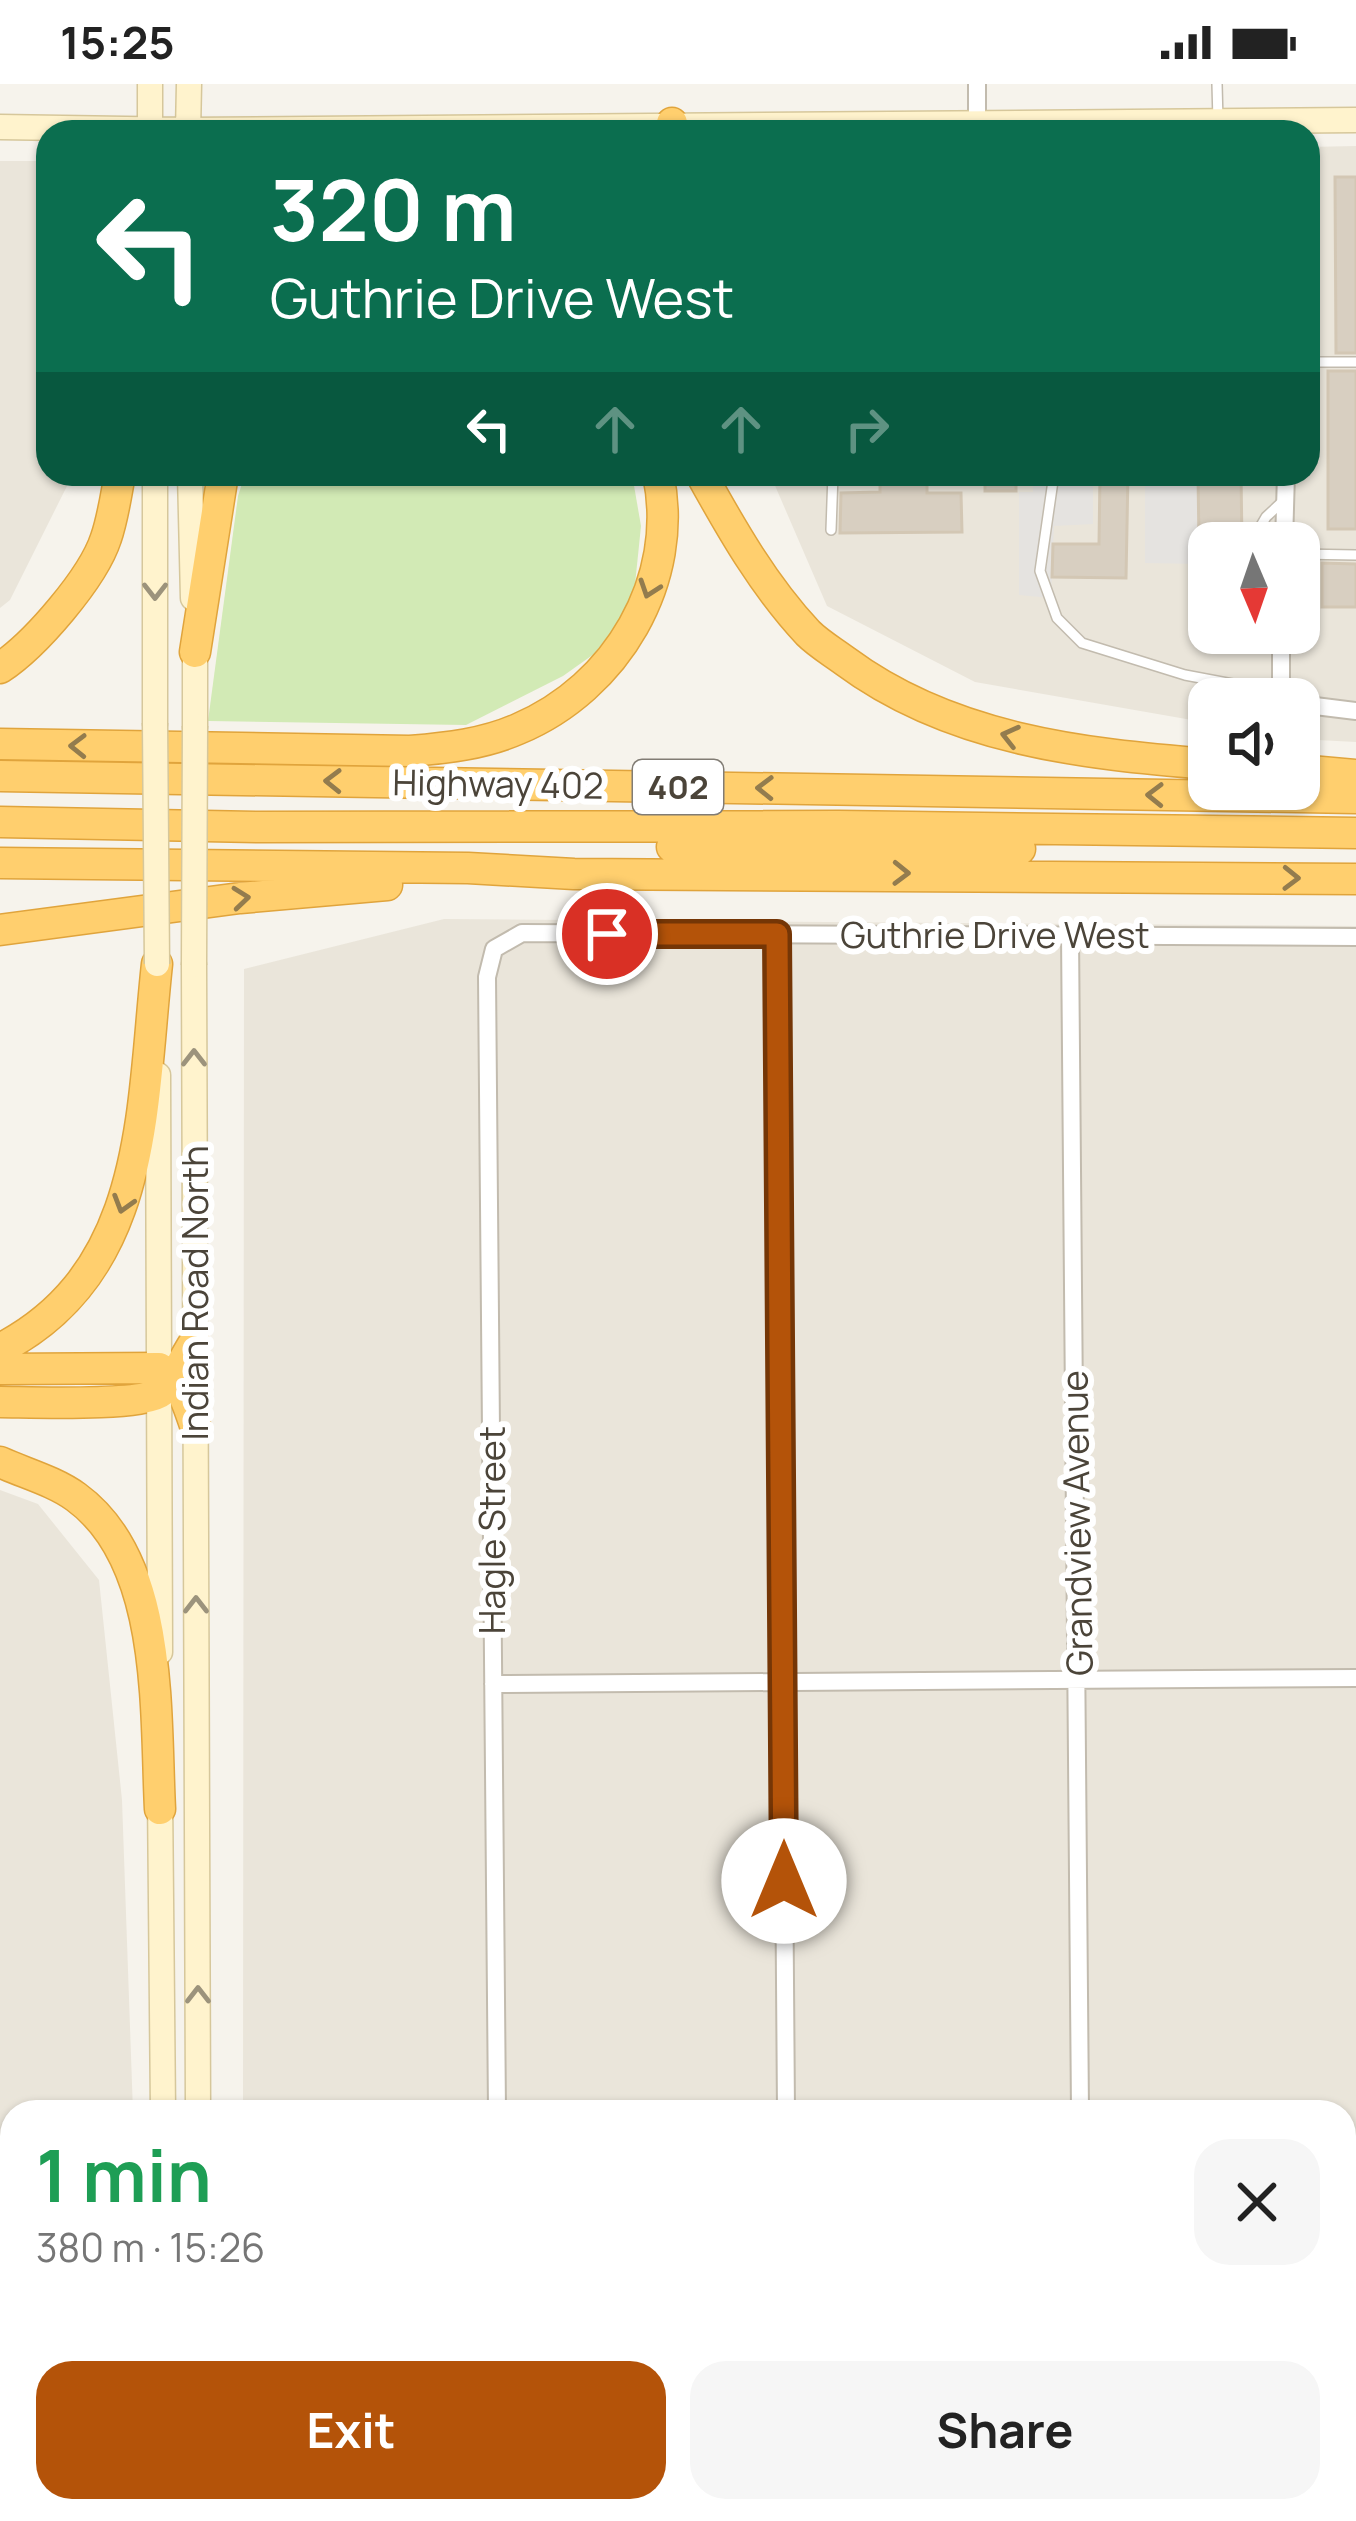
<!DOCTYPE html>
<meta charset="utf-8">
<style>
:root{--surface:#fff;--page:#f6f6f6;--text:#222;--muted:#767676;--accent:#b45309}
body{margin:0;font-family:Manrope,sans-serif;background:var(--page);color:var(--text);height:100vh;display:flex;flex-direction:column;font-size:45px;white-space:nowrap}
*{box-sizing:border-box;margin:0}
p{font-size:39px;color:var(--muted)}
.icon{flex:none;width:66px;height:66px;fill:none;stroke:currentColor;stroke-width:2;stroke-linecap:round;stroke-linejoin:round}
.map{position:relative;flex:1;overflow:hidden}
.sheet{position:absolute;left:0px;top:2016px;width:1356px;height:423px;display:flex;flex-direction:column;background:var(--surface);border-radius:36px 36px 0 0;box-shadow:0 3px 9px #0004}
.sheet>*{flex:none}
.top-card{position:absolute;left:36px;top:36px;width:1284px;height:366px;border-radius:36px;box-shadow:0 3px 9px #0004;background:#0b6e4f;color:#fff;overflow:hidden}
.needle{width:78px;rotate:178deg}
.controls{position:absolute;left:1188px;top:438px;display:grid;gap:24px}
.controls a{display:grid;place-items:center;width:132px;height:132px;border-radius:24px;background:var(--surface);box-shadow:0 3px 9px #0004;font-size:60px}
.pin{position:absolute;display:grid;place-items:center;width:102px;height:102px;color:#fff;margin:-51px;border:6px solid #fff;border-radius:50%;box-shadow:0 3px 12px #0007}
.me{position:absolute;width:132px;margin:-66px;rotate:0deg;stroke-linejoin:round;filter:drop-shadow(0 0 9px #0008)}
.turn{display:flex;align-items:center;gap:42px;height:252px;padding:0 36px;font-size:54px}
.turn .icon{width:156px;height:156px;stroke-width:2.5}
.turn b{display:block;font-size:84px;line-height:102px}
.lanes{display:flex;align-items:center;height:114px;padding:0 36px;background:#0003;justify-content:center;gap:60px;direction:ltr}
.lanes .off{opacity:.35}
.round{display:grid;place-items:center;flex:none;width:126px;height:126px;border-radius:36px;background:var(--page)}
.headline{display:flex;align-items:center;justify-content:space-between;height:204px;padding:0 36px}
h1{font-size:72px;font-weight:700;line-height:90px;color:#1e9e55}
.button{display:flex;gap:24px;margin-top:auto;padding:24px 36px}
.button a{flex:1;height:138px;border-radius:36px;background:var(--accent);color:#fff;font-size:48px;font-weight:700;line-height:138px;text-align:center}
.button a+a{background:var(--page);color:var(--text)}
.status{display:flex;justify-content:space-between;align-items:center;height:84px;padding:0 60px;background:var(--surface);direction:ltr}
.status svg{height:33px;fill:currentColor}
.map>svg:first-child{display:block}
</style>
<div class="status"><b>15:25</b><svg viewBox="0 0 49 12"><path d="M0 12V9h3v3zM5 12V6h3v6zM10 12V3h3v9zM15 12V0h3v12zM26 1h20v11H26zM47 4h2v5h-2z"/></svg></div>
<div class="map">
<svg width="1356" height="2437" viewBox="0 0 1356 2437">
<rect width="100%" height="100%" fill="#f6f3ec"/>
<path fill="#eae5da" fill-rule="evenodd" d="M1356 62V658L1299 655V615H1209V639L975 598 827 522 770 390H1308V63ZM1209 459H1299V549H1209Z
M0 77H48V390H73L10 516 0 524Z
M444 835 1356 842V2437H243V2427H1344V2028H243L244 885Z
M0 1406 38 1420 99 1496 122 1716 133 2028H12V2334H0Z"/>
<path fill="#efe8d6" d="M0 2405H12V2427H144V2437H0Z"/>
<path fill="#d2eab5" d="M245 390H632L641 442 633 520 594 570 563 592 466 641 208 637 238 412Z"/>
<path fill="#e5e3e0" d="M1033 390H1093V440L1054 442 1051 514 1019 511V408H1033Z
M1145 390H1200L1199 480 1145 479Z"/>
<path fill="#d8cfc1" stroke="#d3c7b4" stroke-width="3" d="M1335 93H1356V269H1336Z
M1328 287H1356V445H1328Z
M880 390H927V409H961L962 448 840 449 841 409 880 408Z
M985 390H1016V407H985Z
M1100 390H1128L1126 494 1052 493 1053 460H1099Z
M1198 390H1241L1242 459H1199Z
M1322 479 1356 480V523H1322Z"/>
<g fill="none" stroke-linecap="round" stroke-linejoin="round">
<defs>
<path id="lane" d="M1217 0 1218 37
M1308 278H1356
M1054 390 1040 487 1057 534 1082 559 1185 591 1281 609
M831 446 833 390
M1255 452 1266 433 1282 418
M1299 470 1356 471"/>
<path id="street" d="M977 0V37
M1284 459 1286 390
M1281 549V609L1288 615
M1299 620 1356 627
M777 850 786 2028
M1070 850 1080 2028
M493 1600 1356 1594
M497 2028 487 893 494 865 522 849 1356 853
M1344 2359 1356 2358
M0 2369H12
M502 2427V2437
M864 2427V2437
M1302 2427V2437"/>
<path id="secondary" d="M150 0V48
M0 43 188 46 1356 36
M188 48 189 0
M155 390V639
M190 390 193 514
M195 554V642
M194 881 198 2028
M158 991 160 1568
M160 1711 163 2028
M167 2427V2437
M199 2437V2427"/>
<path id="highway" d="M672 39V48
M701 390C732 446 764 502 808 549 819 560 833 568 845 577 950 655 1081 670 1209 680
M195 568 223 390
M0 584C35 561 93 494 106 454 113 434 116 411 120 390
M0 660 410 667C447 664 484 660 518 645 616 604 681 496 658 390
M1299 686 1356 691
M0 692 1356 714
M0 738 259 743 839 742 1356 749
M672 763 1020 765
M0 779 468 784 574 790 1356 795
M0 846 240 814 387 801
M0 1265C149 1188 141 1026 157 880
M0 1285 159 1284C181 1294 187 1319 195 1341
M0 1318C29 1318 144 1323 162 1307 175 1296 184 1274 194 1259
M0 1378C24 1389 54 1397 76 1413 164 1477 155 1627 160 1725"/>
</defs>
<use href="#lane" stroke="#c2bbae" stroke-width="12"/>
<use href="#street" stroke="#c2bbae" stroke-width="20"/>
<use href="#secondary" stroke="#d6c79b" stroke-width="27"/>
<use href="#highway" stroke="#e0a43c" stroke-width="33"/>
<use href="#lane" stroke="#fff" stroke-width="9"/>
<use href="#street" stroke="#fff" stroke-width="16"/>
<use href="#secondary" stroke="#fff3cd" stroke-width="24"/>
<use href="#highway" stroke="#ffcf6e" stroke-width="30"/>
<defs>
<path id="secondary-bridge" d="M155 639 157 880
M194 881 195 642"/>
</defs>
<use href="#secondary-bridge" stroke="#d6c79b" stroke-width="27" stroke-linecap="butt"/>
<use href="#secondary-bridge" stroke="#fff3cd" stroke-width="24"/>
</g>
<defs><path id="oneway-chevron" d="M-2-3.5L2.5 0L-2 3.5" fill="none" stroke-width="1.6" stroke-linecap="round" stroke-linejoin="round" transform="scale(3)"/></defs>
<g stroke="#937c4e">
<use href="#oneway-chevron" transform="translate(649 505) rotate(109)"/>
<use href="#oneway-chevron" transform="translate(1010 652) rotate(-166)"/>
<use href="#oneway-chevron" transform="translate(78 662) rotate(-179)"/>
<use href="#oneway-chevron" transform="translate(333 697) rotate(-179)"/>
<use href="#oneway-chevron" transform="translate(765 704) rotate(-179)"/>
<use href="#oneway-chevron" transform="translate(1155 711) rotate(-179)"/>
<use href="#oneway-chevron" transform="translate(901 789) rotate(1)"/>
<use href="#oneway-chevron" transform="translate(1291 794) rotate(1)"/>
<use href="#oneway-chevron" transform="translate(241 814) rotate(-6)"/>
<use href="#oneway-chevron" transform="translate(123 1120) rotate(107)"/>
</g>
<g stroke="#9c937c">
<use href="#oneway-chevron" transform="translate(155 507) rotate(90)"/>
<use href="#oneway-chevron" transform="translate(194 974) rotate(-90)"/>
<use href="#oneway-chevron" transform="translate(196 1521) rotate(-90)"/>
<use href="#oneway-chevron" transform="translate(198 1911) rotate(-90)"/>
</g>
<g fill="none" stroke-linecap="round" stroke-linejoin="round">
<defs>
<path id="route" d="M607 850H777L784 1797"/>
</defs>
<use href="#route" stroke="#753606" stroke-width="30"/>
<use href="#route" stroke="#b45309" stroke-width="21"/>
</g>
<g text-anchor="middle" stroke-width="12" stroke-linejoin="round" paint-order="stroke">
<rect fill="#fff" stroke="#817c74" stroke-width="3" x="633" y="676" width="90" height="54" rx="9"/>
<g font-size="33" font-weight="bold" fill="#4b4439">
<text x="678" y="715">402</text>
</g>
<g font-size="36" fill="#4b4439" stroke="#fff">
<text transform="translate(498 700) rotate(1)" y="13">Highway 402</text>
<text x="995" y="864">Guthrie Drive West</text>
<text transform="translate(195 1209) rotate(-90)" y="13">Indian Road North</text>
<text transform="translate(1077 1439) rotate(-91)" y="13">Grandview Avenue</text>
<text transform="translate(492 1446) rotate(-90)" y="13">Hagle Street</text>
</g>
</g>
</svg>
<div class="controls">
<a><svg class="needle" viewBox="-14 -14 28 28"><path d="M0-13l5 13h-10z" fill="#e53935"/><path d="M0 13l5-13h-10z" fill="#767676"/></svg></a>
<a><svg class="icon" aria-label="sound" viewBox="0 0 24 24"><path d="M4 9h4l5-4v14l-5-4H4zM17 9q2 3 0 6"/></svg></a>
</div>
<div class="pin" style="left:607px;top:850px;background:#d93025"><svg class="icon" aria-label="arrive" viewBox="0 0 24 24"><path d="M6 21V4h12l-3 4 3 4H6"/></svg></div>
<svg class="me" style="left:784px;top:1797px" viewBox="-20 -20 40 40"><circle r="19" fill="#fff"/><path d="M0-13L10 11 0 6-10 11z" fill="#b45309"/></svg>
<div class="top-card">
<div class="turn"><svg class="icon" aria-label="left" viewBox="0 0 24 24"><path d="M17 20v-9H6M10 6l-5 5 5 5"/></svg><div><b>320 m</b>Guthrie Drive West</div></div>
<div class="lanes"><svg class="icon" aria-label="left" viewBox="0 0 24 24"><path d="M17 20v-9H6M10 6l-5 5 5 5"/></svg><svg class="icon off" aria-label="ahead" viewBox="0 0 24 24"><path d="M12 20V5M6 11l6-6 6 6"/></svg><svg class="icon off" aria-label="ahead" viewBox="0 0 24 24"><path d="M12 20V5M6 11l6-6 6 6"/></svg><svg class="icon off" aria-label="right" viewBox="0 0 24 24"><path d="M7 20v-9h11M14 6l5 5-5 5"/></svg></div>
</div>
<section class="sheet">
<div class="headline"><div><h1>1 min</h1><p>380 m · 15:26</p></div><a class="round"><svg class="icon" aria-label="close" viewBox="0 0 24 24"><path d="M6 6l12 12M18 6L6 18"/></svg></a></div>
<div class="button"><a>Exit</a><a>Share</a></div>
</section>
</div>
